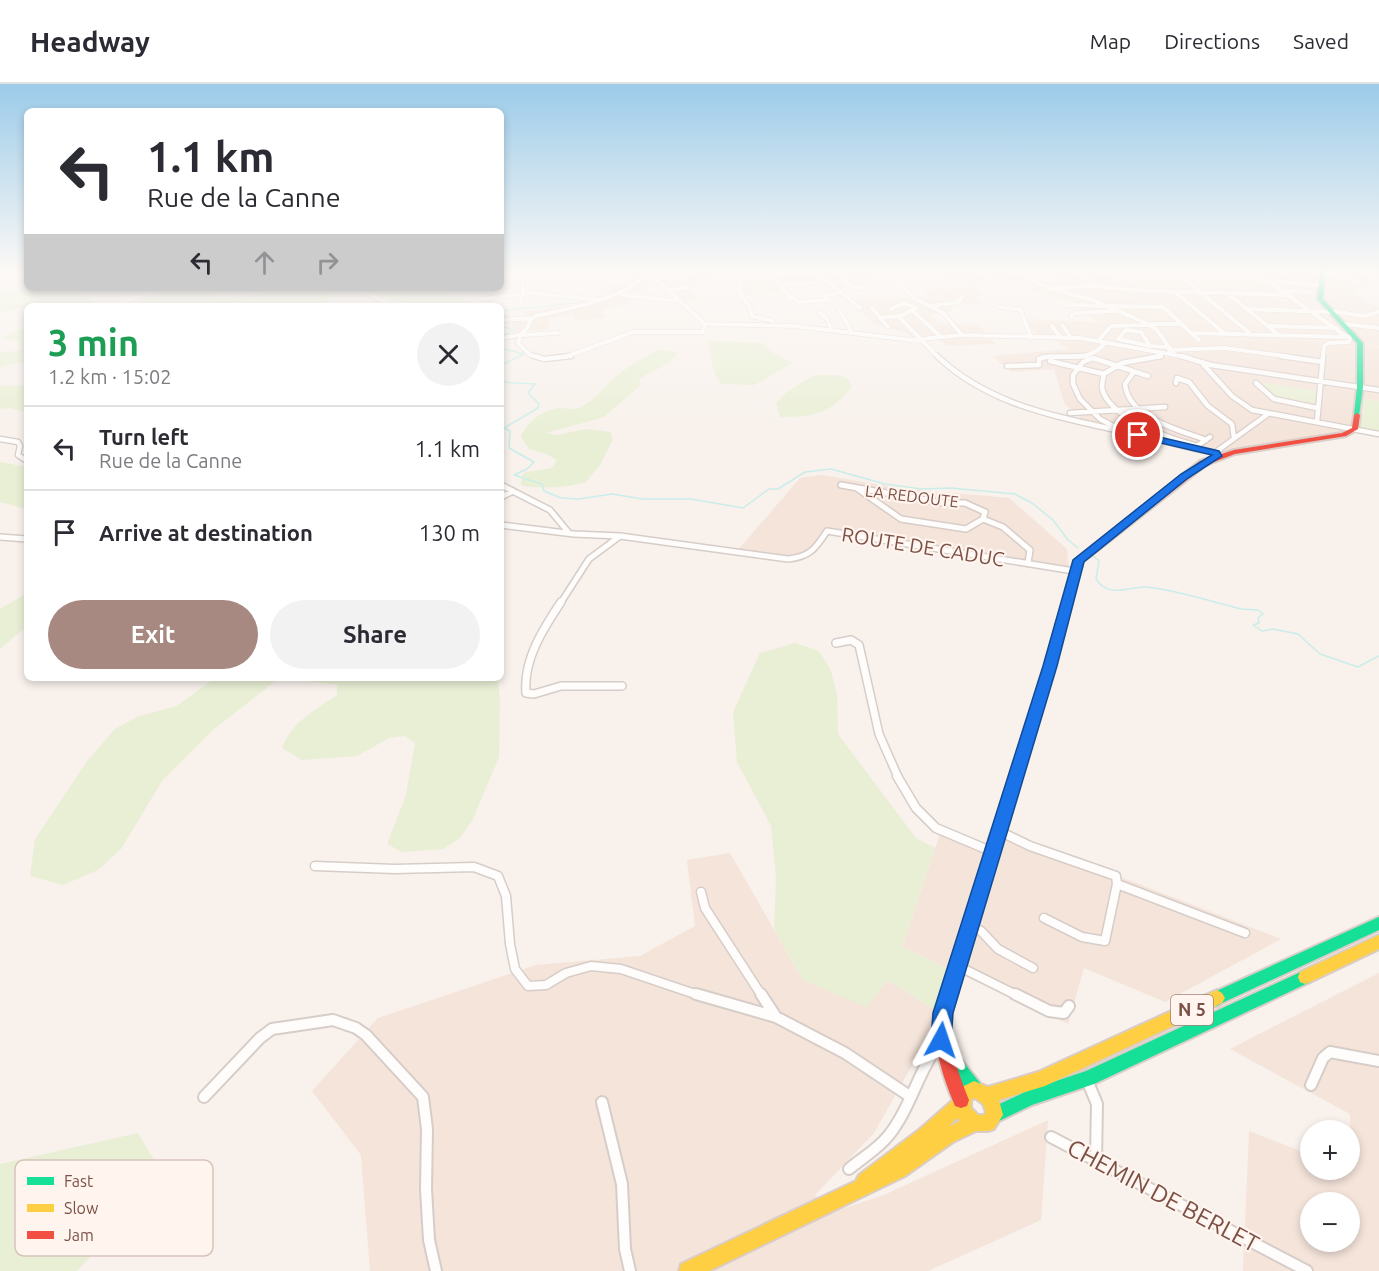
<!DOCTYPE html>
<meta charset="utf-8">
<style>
:root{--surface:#fff;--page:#f2f2f3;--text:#2b2b33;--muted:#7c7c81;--line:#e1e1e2;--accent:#a78981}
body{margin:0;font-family:Ubuntu,sans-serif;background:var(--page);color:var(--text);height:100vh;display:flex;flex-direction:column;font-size:22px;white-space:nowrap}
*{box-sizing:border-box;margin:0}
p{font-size:20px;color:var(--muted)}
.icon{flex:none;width:33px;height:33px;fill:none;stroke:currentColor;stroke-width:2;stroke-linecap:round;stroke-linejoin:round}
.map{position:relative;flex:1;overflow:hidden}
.sheet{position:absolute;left:24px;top:219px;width:480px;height:378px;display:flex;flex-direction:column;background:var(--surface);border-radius:9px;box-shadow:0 3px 9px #0003}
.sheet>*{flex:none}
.hud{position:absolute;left:24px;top:24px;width:480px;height:183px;border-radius:9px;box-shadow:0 3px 9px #0003;background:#fff;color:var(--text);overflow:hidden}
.fabs{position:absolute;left:1300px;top:1036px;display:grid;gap:12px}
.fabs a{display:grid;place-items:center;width:60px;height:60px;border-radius:50%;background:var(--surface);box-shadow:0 3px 9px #0003;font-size:30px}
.pin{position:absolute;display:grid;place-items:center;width:51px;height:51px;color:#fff;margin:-26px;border:3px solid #fff;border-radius:50%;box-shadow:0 2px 6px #0007}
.me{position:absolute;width:66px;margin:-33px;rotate:5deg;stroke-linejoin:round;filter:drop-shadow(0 0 4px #0008)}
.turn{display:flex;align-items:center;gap:21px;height:126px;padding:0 24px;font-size:27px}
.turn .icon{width:78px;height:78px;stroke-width:2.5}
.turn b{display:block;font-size:42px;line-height:51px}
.lanes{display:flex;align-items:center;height:57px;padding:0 24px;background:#0003;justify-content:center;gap:30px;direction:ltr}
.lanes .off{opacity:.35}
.round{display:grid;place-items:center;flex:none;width:63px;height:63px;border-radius:32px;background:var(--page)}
.summary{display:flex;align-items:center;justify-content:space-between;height:102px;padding:0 24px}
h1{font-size:36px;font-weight:700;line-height:45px;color:#1e9e55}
.cta{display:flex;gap:12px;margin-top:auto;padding:12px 24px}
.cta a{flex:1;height:69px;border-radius:36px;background:var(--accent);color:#fff;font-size:24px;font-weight:700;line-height:69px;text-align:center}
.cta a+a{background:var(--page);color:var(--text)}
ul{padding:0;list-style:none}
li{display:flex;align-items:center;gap:18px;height:84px;padding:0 24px;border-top:2px solid var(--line)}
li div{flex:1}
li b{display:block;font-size:22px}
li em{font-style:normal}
header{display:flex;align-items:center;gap:36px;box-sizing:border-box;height:84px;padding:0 30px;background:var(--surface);border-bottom:2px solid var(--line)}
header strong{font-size:28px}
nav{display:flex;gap:33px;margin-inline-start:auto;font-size:21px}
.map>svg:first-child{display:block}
</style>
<header>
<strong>Headway</strong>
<nav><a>Map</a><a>Directions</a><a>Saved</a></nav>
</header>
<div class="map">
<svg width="1379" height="1187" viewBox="0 0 1379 1187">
<rect width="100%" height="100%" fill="#f8f1ec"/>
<path fill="#f4e4da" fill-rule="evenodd" d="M627 186H662L652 190 660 195 688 196 701 186H720L691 204 696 216 685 218 661 202 650 201 629 213 632 218 602 226 605 234 575 236 573 232 551 234 548 245 517 248 510 239 523 233V228L574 221 604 211 606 206 619 202 632 193Z
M729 186H871L877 201 832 204 821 196 781 198 787 207 744 212 741 200 729 199 732 193Z
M933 186H1013L1036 197 974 202 983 211 975 212 982 219 950 222 954 227 930 230 938 239 979 241 995 260 947 262 936 253 915 256 907 249 873 240 852 217 928 213 925 205 969 203 958 192H937Z
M1043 186H1354L1376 200 1350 207 1368 219 1379 222V262L1364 260 1379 264V317L1354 313 1352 342 1344 348 1219 369 1140 349 1085 338 1064 319 1054 285 1012 288 992 272 1067 265 1057 257 1038 252 1023 235 1097 238 1078 220 1030 206 1025 199 1061 197Z
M821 391 906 405 1009 414 1067 465 1069 484 826 447 815 466 787 474 738 466 800 394Z
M991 743 1281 855 1165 918 1084 884 1068 940 902 863 942 744 984 761Z
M730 769 803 896H888L937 927 920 967 874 1049 815 1111 827 1130 884 1111 1048 1036 1041 1136 928 1187H370L361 1071 312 1007 378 934 536 881 640 872 695 842 687 776Z
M1379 889V1187H1243L1249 1047 1311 1071V1086L1352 1087 1350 1030 1230 965ZM1311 1119H1350V1158H1311Z"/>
<path fill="#e9efd5" d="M30 204H78L96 220 94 222H27L0 230V209Z
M179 204H232L217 211 221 215 305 204 342 205 332 210 323 222H135L145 215Z
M360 204H445L439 207 459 212 472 220 465 222 405 220Z
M27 243V277L0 283V268L17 267 22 263 18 257 4 256 5 252Z
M708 257 763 259 776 271 792 279 755 301 721 300 714 288Z
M658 266 678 268C668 283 654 285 640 295L639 303 604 333 546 349 557 351 586 345 610 348 613 355 600 381 586 398C567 403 541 406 521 401L522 391 526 388 552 384 557 376 546 370 529 365 521 353C528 337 542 326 560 324 569 324 576 327 583 322 593 317 603 305 611 297 625 284 641 274 658 266Z
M814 291H840L849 296 852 303C830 330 814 333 780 333L776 319 787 308Z
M1256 298 1318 307 1316 323 1276 315Z
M0 302H27V328L9 324 0 325Z
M1359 314 1379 317V350L1355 345Z
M0 378 27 383V394L24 398 27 399V429L23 424 0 418Z
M27 509V542L0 565V525Z
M795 559 819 567 830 584 837 610 838 650 916 754 935 764 902 863 949 885 937 927 888 896 866 923 803 896 774 845 776 794 771 742 737 678 733 628 760 569Z
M215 594H498L500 618 499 673 472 737 459 755 443 765 402 768 387 760 406 711 415 659 405 652 389 654 357 672 302 676 282 664C292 638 315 626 337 611V601L283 594 274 598 213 646 162 697 121 765 98 786 63 801 30 792 35 755 88 676 115 645 139 632 177 622Z
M138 1049 164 1093 77 1187H0V1080Z"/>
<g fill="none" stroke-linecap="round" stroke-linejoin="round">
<path stroke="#caedea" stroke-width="1.5" d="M1370 186 1379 191
M596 213 602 210 601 205 617 202 627 195 612 188 616 186
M501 227 584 218
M501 231 510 233 512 236 501 241
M501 242 515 246 501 252
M501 264 524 270 501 281
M501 298 535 300 528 309 539 320 538 324 504 344 510 347 509 364 534 378 527 385 514 391 542 400 544 407 561 414 579 415 612 410 643 415H691L743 424 769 405H778L805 388 831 385 885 400 921 405 951 404 1015 410 1032 419 1053 436 1068 456 1078 464
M1092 471 1099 477 1096 495C1109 515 1128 502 1147 503 1176 506 1213 518 1242 525L1258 526 1263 530 1258 534 1259 539 1253 541 1262 547 1273 545 1298 550 1320 570 1358 583 1379 572"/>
<defs>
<path id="street-far5" d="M519 186C525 196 523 212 520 222
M646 186 705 240
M813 186H835
M834 186 852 203 868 205
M883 186 914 214 943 229 962 251
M935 186 946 204
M978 186 993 198
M1011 186 1049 204 1093 216 1148 240 1156 245 1174 270
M1074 186 1095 202
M1093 186 1110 191
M1118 186 1110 191 1133 196 1143 193 1237 195
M1218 186 1268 197 1350 255 1349 258 1328 259 1324 262 1323 273
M1340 186 1352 188
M815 187 860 224
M1270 189 1271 186
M1323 190 1360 197
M773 192 791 215
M1183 194 1252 251
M1197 194 1191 188H1222
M710 197 815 188
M740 197 739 208 749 222 752 232 773 237
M1269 197 1320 201
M779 201 825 198
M356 204 394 222
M1049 204 1095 202 1146 207 1288 211
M666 207 686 203
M1286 207 1311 208
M1175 208 1225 250
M1227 209 1280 252
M622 211 680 217
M791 212 798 218 827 216 825 211 840 209
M482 215 531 209 599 216
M1064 221 1163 223 1199 256
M113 222 162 204
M931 222 959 218 963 212
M999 223 1021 226 1031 254
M872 224 888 243
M1247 225 1332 228
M839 226 852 248
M913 227 940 252
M1331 227 1364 232 1379 228
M819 228 827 235 832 247
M898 232 938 273
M1072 233 1071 231 1076 229 1114 227
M880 234 901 232 916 224 904 219 891 225
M501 236 533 234
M705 240 794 242 911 256 962 251 1080 254 1186 273
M1151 240H1182
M1344 240 1379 244
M1052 242 1061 254
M1063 242 1071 254
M1269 242 1336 244
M1126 246 1141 248 1150 262 1118 255Z
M1192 249 1349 253
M521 251 518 259 530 271 538 273
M524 251 558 249
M501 254C519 251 525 253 531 235L536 232C582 221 616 218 654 186
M1098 257 1111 242 1147 241
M1150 262 1167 263
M1169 266 1225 264 1291 273
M565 273 633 248H703L705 240
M1044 273C1066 271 1089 279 1105 259
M1153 273 1161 272"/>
<path id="street-far4" d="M534 272 544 275 571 272
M937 272C988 320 1050 331 1116 346 1149 353 1182 362 1215 369
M1161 272 1122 279 1104 290C1103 294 1102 300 1102 304 1108 334 1171 355 1197 362L1210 353
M1181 272 1211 281 1379 306
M1281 272 1323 278
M1050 277 1104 290
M1202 279 1232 312 1252 326 1379 350
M1007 282 1039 281V275L1045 273 1087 272
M1134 288 1125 300C1128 334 1179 346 1206 356
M1176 299 1177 294 1189 298 1208 322 1232 340 1234 354
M1256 299 1274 315 1317 324
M1070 329 1165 323
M1317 338 1323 272
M1138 339 1115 343 1100 335 1080 315 1073 300V291L1083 278 1093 274 1148 292
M0 355 18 358 20 362 18 371 27 377
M1217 372V367L1268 330"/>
<path id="street-far3" d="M501 401 550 426 569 449
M841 401 943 419H965L985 428 983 435 966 445 901 435 858 405
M501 413 513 407
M983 435 1003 443 1030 466 1028 479
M501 441 574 450 620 452 788 475C810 473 816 464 827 447L1074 487
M0 453 27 455
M560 520 589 475 620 452"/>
<path id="street-far2" d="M561 518C543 545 523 576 526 609L534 610 561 602H622
M836 559 851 556 859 561 879 650 898 693"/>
<path id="street-far1" d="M897 692 916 724 936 744 993 768
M999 747 1030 762 1116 792 1117 800 1105 857 1082 853 1044 834
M315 782 395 785 474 783 498 792 506 812 510 860 515 885 528 902 546 901 566 889 591 882 621 885 701 912
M1117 800 1245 849
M701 808 705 824 762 912
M970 841 981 847 998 865 1033 884
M958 882 1018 912"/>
<path id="street" d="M696 910 776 933 845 969 911 1013
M761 910 776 933
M1015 910 1049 927 1064 929 1069 922
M1087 996 1097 1020 1096 1075
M1311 1001 1323 974 1330 968 1379 977
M204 1013 260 954 272 945 333 936 356 944 366 951 423 1013 427 1045 426 1105 429 1156 436 1187
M602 1018 622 1100 625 1165 630 1187
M1051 1053 1307 1187
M849 1085C862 1074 878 1065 889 1051 911 1023 919 985 941 956"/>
<path id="fast" d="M1321 186H1325L1323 215 1363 259V303L1359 332 1354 331 1357 303V259L1317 215Z
M1379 833V846L1222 919 1217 922 1212 919 1209 914 1212 909Z
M1305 886 1310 888 1312 893 1310 898 1094 1000 1032 1021 995 1039 989 1037 987 1031 989 1025 1029 1006 1086 987Z
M950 967 956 969 980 999 982 1005 980 1011 974 1013 968 1011 944 981 942 975 944 969Z"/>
<path id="slow" d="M1086 468 1090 471 1083 477 1055 582 1003 753 1002 757 997 758 992 757 991 753 1045 582 1075 476Z
M1379 851V865L1310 898 1305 900 1300 898 1298 893 1300 888Z
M1217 906 1222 909 1225 914 1222 919 1045 1002 999 1016 1003 1031 994 1045 988 1047H976L953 1058 905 1092 709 1187H679L681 1180 856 1097 859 1091 920 1045 954 1015 956 1006 974 997 988 1003 1038 988ZM975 1014 983 1020 986 1028 984 1031H978L971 1024V1016ZM957 1034 960 1037 948 1043Z"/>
<path id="jam" d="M1357 329 1360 331 1358 345 1346 352 1235 370 1206 381 1089 473 1086 474 1082 471 1200 377 1234 366 1342 349 1352 344 1354 331Z
M997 748 1002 749 1003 753 951 929C949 961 957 987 969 1016L967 1022 961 1024 955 1022C942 991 933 962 935 929L991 753 992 749Z"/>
</defs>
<use href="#street-far5" stroke="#d7cdc8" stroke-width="5"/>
<use href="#street-far4" stroke="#d7cdc8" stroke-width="7"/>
<use href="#street-far3" stroke="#d7cdc8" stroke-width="8"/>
<use href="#street-far2" stroke="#d7cdc8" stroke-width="10"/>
<use href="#street-far1" stroke="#d7cdc8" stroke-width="11"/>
<use href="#street" stroke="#d7cdc8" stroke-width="14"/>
<use href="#fast" stroke="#dacdc8" stroke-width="4"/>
<use href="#slow" stroke="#dacdc8" stroke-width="4"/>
<use href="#jam" stroke="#dacdc8" stroke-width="4"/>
<use href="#street-far5" stroke="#fefdfc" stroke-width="4"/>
<use href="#street-far4" stroke="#fefdfc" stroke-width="4.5"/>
<use href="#street-far3" stroke="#fefdfc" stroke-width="5"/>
<use href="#street-far2" stroke="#fefdfc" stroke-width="7"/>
<use href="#street-far1" stroke="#fefdfc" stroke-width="8"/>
<use href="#street" stroke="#fefdfc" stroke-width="10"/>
<use href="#fast" fill="#16e098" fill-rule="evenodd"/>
<use href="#slow" fill="#ffcf43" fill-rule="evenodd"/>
<use href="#jam" fill="#f24e42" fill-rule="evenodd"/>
</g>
<linearGradient id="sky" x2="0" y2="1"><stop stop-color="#9ccbe9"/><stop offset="0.53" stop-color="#fcf9f6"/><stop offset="1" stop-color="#fcf9f6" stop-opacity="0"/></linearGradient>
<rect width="1379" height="353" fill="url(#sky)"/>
<path fill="#1a73e8" stroke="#114b97" stroke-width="1.5" d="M1138 348 1219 367 1222 372 1188 394 1084 478 1057 582 953 929 951 956 948 963 941 966 934 963 931 956 933 929 1043 582 1073 476 1181 390 1212 371 1135 353V349Z"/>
<g text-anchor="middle" stroke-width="4.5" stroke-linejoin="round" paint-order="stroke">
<g font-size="16" fill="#7b5147" stroke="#fff5ee">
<text transform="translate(912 412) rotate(7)" y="6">LA REDOUTE</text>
</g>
<rect fill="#fff5ee" stroke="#a38279" stroke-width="1.5" x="1171" y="911" width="42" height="30" rx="4.5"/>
<g font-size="18" font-weight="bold" fill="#7b5147">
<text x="1192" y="932">N 5</text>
</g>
<g font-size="20" fill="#7b5147" stroke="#fff5ee">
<text transform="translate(923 463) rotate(9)" y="7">ROUTE DE CADUC</text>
</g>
<g font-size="24" fill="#7b5147" stroke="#fff5ee">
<text transform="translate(1163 1112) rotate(28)" y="8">CHEMIN DE BERLET</text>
</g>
</g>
<rect x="15" y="1076" width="198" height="96" rx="9" fill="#fff5ee" stroke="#d7c4bc" stroke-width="1.5"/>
<rect x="27" y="1093" width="27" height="8" fill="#16e098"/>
<rect x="27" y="1120" width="27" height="8" fill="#ffcf43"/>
<rect x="27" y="1147" width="27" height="8" fill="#f24e42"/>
<g font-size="16" fill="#7b5147">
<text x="64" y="1103">Fast</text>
<text x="64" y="1130">Slow</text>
<text x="64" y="1157">Jam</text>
</g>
</svg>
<div class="fabs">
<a>+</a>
<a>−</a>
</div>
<div class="pin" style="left:1138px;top:351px;background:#d93025"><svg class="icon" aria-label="arrive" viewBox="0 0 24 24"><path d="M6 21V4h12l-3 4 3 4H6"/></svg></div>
<svg class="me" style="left:941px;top:956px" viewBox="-20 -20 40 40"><path d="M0-17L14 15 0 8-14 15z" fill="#1a73e8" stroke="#fff" stroke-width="4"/></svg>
<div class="hud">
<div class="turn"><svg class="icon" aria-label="left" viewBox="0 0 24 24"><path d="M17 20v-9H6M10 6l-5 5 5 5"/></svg><div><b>1.1 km</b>Rue de la Canne</div></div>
<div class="lanes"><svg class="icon" aria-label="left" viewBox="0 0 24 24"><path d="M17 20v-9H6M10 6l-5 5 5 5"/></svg><svg class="icon off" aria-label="ahead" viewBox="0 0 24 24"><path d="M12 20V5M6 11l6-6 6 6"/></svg><svg class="icon off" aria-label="right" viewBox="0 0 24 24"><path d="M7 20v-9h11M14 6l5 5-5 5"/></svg></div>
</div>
<section class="sheet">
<div class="summary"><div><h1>3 min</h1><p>1.2 km · 15:02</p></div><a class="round"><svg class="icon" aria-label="close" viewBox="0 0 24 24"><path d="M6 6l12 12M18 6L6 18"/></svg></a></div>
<ul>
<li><svg class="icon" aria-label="left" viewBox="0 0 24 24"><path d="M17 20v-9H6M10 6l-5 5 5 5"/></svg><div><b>Turn left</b><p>Rue de la Canne</p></div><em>1.1 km</em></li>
<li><svg class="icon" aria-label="arrive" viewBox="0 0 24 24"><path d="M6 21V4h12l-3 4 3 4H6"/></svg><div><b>Arrive at destination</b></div><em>130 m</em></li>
</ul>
<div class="cta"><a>Exit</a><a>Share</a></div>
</section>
</div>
